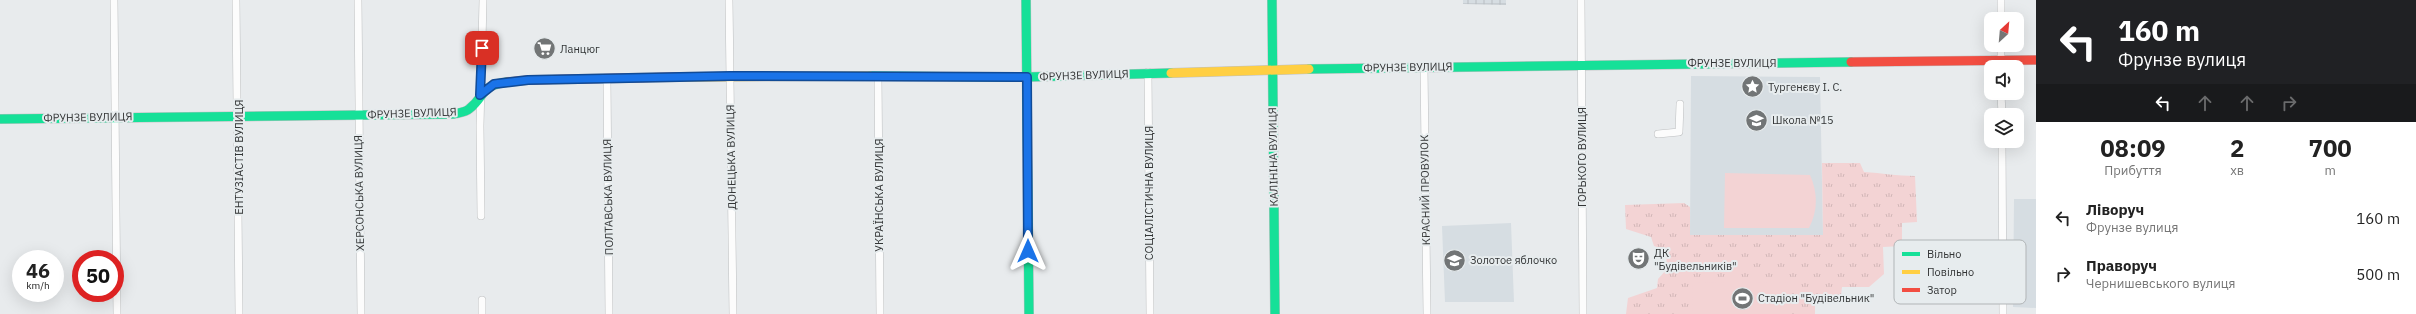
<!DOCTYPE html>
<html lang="uk">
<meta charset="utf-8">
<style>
:root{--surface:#fff;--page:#f6f6f6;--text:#222;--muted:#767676}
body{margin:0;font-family:"IBM Plex Sans",sans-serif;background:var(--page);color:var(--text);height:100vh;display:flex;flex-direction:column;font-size:15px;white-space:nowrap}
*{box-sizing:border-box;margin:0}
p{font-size:13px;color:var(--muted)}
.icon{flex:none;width:22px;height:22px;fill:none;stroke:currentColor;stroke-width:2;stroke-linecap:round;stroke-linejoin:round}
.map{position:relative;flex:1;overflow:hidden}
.drawer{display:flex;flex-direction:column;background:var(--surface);width:380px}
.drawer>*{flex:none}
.hud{background:#202124;color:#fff;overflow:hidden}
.needle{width:26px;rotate:26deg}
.tools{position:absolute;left:1984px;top:12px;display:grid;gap:8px}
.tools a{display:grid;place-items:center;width:40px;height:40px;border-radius:8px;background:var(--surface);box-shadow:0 4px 16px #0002;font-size:20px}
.speed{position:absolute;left:12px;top:250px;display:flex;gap:8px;font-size:20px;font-weight:700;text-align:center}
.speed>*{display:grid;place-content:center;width:52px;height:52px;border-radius:50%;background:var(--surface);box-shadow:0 4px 16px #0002;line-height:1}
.speed small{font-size:10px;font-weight:400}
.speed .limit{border:6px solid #d22;background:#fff;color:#111}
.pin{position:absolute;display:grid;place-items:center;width:34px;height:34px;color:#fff;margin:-17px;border-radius:8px;box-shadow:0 2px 6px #0006}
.me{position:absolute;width:44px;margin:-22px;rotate:0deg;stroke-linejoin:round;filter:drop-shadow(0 0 3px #0008)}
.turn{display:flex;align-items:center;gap:14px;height:84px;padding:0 16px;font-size:18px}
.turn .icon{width:52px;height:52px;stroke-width:2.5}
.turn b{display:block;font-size:28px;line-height:34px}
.lanes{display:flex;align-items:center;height:38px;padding:0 16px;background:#0003;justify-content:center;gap:20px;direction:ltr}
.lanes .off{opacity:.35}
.eta{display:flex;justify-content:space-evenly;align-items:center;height:68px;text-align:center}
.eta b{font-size:24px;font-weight:700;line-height:28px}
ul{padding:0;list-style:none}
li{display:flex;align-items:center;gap:12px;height:56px;padding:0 16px}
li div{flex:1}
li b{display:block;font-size:15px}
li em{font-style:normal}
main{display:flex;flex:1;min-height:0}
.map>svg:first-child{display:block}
</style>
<main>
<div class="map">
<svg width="2036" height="314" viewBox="0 0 2036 314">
<defs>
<pattern id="industrial-grid" width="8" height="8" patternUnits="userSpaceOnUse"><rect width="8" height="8" fill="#d6dde2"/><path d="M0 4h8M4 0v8" fill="none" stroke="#b8bec2"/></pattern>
<pattern id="grass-tufts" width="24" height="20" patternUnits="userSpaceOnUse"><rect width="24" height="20" fill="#f3d3d4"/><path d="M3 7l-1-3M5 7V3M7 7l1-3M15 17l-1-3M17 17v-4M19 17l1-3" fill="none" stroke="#d1b6b7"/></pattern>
</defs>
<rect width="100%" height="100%" fill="#e8ebed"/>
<path fill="#d6dde2" d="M1691 76 1820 77 1823 235H1690Z
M2014 199H2036V308L2013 307Z
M1511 223 1514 302H1445L1442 226Z"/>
<path fill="url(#industrial-grid)" d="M1463 0H1506V5L1463 4Z"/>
<path fill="url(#grass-tufts)" d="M1822 163H1860L1864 172C1882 173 1897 176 1915 176L1917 222 1902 223V246L1883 247 1884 274 1869 287H1842L1841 295 1815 296V314H1626L1628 298 1657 288 1658 279 1667 269 1666 250 1654 246 1651 237 1626 229 1625 205 1684 203 1690 207V235H1823Z"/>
<path fill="#f3d3d4" d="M1725 173 1810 175C1818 193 1818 211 1809 228H1724Z
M1792 282V314H1693L1692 283Z"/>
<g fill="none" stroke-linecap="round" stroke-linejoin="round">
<defs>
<path id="street" d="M114 0 117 314
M236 0 239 314
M358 0 361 314
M729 0 733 314
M1581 0 1583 314
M2001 0V19
M2001 45V67
M1424 66 1427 314
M1148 72 1150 314
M878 76 880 314
M607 79 609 314
M2001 93 2002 115
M1658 134 1679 132 1680 104
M2002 141 2003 314
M481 216 480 126 483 0
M482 300V314"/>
<path id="fast" d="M1026 0 1029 314
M1272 0 1275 314
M1309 69 1851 62
M870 76 1027 77 1171 73
M0 119 454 114C458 113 466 112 469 109 486 96 479 86 507 82"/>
<path id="slow" d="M1171 73 1309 69
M677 77 870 76"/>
<path id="jam" d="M1851 62 2036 60
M507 82 528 80 677 77"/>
</defs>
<use href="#street" stroke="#bdbfc0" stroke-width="8"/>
<use href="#fast" stroke="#bdbfc0" stroke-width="10"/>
<use href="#slow" stroke="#bdbfc0" stroke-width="10"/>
<use href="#jam" stroke="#bdbfc0" stroke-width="10"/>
<use href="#street" stroke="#fcfcfc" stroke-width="7"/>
<use href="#fast" stroke="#16e098" stroke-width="9"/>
<use href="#slow" stroke="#ffcf43" stroke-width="9"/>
<use href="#jam" stroke="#f24e42" stroke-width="9"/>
</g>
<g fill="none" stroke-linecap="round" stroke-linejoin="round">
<defs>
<path id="route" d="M482 48 480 95 494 84 528 80 730 76 1027 77 1028 251"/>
</defs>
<use href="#route" stroke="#114b97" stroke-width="10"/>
<use href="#route" stroke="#1a73e8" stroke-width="7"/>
</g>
<defs>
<symbol id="supermarket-disc" viewBox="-11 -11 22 22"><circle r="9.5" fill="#727576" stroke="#e7ecee"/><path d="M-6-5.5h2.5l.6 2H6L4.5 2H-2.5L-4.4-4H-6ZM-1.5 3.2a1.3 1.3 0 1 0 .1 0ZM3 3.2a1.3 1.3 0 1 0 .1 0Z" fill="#fff"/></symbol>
<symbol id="sight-disc" viewBox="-11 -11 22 22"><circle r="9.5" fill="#727576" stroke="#e7ecee"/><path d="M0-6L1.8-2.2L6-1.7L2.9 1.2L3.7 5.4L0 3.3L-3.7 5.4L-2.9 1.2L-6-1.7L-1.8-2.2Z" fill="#fff"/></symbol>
<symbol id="school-disc" viewBox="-11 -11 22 22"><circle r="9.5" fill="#727576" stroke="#e7ecee"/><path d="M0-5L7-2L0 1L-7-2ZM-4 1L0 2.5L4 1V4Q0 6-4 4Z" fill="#fff"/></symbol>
<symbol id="theatre-disc" viewBox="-11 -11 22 22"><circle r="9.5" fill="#727576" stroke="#e7ecee"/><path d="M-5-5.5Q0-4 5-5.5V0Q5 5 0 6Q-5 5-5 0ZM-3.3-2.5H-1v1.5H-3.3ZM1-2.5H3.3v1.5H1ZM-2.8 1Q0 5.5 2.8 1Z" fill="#fff"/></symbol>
<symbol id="stadium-disc" viewBox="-11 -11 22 22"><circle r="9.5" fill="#727576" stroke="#e7ecee"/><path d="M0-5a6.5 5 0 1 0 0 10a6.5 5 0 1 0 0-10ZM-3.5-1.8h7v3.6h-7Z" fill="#fff"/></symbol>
</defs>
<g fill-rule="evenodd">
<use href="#supermarket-disc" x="532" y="36" width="25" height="25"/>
<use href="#sight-disc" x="1740" y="74" width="25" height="25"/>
<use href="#school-disc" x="1744" y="108" width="25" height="25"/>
<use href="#theatre-disc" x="1626" y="246" width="25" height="25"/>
<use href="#school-disc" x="1442" y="248" width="25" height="25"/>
<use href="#stadium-disc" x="1730" y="286" width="25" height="25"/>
</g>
<g text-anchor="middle" stroke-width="4" stroke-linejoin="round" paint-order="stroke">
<g font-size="11" fill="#333536" stroke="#e7ecee" text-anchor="start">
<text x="560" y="53">Ланцюг</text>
<text x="1768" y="91">Тургенєву І. С.</text>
<text x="1772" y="124">Школа №15</text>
<text x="1654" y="257">ДК<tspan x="1654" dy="13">"Будівельників"</tspan></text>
<text x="1470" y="264">Золотое яблочко</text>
<text x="1758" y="302">Стадіон "Будівельник"</text>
</g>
<g font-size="11" fill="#333536" stroke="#e7ecee">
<text x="1732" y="67">ФРУНЗЕ ВУЛИЦЯ</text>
<text transform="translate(1408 67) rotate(-1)" y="4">ФРУНЗЕ ВУЛИЦЯ</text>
<text transform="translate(1084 75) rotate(-2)" y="4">ФРУНЗЕ ВУЛИЦЯ</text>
<text transform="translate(412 113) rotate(-2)" y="4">ФРУНЗЕ ВУЛИЦЯ</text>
<text transform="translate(88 117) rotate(-1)" y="4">ФРУНЗЕ ВУЛИЦЯ</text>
<text transform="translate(239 157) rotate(-90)" y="4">ЕНТУЗІАСТІВ ВУЛИЦЯ</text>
<text transform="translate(731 157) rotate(-91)" y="4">ДОНЕЦЬКА ВУЛИЦЯ</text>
<text transform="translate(1273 157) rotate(-91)" y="4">КАЛІНІНА ВУЛИЦЯ</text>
<text transform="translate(1582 157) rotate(-90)" y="4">ГОРЬКОГО ВУЛИЦЯ</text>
<text transform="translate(1425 190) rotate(-91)" y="4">КРАСНИЙ ПРОВУЛОК</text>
<text transform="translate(359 193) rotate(-91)" y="4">ХЕРСОНСЬКА ВУЛИЦЯ</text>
<text transform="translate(1149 193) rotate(-90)" y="4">СОЦІАЛІСТИЧНА ВУЛИЦЯ</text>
<text transform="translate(879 195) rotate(-90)" y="4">УКРАЇНСЬКА ВУЛИЦЯ</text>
<text transform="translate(608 197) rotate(-91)" y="4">ПОЛТАВСЬКА ВУЛИЦЯ</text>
</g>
</g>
<rect x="1894" y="240" width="132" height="64" rx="6" fill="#e7ecee" stroke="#b1b5b7" stroke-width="1"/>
<rect x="1902" y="252" width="18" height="4" fill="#16e098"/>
<rect x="1902" y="270" width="18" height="4" fill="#ffcf43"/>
<rect x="1902" y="288" width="18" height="4" fill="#f24e42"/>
<g font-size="11" fill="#333536">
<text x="1927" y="258">Вільно</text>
<text x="1927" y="276">Повільно</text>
<text x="1927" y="294">Затор</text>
</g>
</svg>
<div class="tools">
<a><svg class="needle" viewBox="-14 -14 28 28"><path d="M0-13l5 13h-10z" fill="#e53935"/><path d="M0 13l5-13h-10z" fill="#767676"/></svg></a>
<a><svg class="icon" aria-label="sound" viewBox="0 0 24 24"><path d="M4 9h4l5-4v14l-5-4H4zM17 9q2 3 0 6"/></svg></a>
<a><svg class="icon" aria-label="layers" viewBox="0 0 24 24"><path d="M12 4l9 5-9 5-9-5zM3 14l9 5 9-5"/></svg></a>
</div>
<div class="speed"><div>46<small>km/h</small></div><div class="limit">50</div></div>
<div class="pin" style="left:482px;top:48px;background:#d93025"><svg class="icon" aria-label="arrive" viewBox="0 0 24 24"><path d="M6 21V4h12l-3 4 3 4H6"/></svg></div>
<svg class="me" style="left:1028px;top:251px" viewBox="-20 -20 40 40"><path d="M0-17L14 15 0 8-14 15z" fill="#1a73e8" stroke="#fff" stroke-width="4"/></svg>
</div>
<section class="drawer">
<div class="hud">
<div class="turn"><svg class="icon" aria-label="left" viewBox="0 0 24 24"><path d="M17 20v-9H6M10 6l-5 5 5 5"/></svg><div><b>160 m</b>Фрунзе вулиця</div></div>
<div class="lanes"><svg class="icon" aria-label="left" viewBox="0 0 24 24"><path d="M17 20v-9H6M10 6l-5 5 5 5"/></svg><svg class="icon off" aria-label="ahead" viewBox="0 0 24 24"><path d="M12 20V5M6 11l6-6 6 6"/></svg><svg class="icon off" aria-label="ahead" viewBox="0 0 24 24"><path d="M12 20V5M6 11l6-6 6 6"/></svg><svg class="icon off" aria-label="right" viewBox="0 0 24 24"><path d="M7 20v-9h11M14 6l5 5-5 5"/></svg></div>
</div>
<div class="eta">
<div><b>08:09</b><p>Прибуття</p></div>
<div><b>2</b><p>хв</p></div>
<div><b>700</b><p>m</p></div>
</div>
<ul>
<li><svg class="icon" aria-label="left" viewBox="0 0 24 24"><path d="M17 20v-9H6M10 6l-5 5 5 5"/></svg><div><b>Ліворуч</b><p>Фрунзе вулиця</p></div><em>160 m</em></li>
<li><svg class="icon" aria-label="right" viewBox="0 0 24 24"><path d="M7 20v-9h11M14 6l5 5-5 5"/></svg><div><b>Праворуч</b><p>Чернишевського вулиця</p></div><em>500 m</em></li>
</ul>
</section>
</main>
